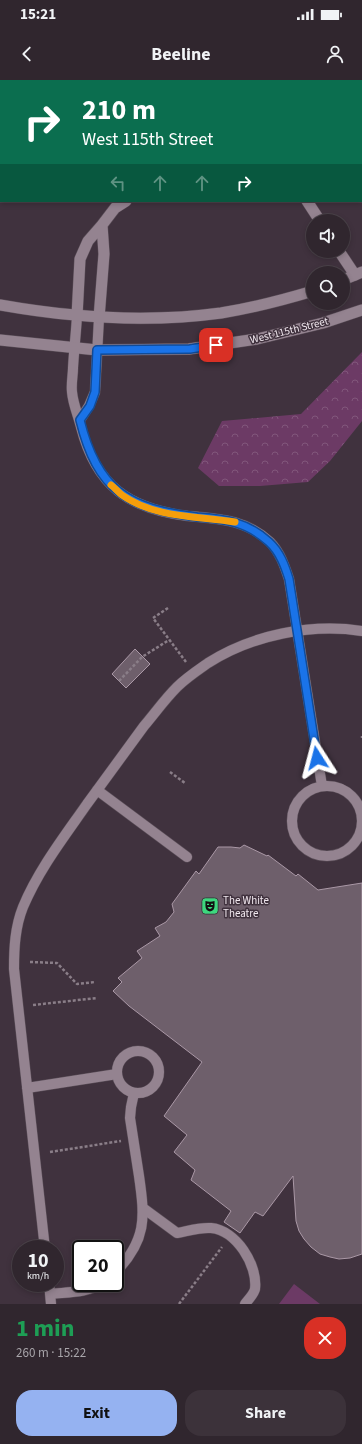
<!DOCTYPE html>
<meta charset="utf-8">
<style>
:root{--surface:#30262e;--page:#3c323a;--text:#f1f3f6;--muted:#a8a5aa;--line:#4b434a;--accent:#95b2f1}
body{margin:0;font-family:"Source Sans 3",sans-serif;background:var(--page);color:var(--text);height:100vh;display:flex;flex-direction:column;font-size:15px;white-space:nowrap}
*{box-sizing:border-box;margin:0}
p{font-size:13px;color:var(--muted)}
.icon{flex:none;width:22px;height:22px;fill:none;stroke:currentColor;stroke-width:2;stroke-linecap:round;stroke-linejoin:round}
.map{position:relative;height:1224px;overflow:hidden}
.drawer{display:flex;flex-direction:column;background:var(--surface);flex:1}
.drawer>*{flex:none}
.guide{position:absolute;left:0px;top:0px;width:362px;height:122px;box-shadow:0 2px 6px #0003,0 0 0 1px var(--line);background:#0b6e4f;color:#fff;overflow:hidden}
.fabs{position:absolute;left:306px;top:134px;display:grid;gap:8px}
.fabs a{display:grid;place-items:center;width:44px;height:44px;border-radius:50%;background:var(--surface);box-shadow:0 2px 6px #0003,0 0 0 1px var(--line);font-size:20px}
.speed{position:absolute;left:12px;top:1160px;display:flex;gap:8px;font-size:20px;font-weight:700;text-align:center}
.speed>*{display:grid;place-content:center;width:52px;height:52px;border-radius:50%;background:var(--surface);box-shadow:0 2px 6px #0003,0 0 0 1px var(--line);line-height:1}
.speed small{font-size:10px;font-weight:400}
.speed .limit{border:2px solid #111;border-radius:6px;background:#fff;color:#111}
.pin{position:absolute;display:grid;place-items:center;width:34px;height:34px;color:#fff;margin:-17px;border-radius:8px;box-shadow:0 2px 6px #0006}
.me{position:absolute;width:44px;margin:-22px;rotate:351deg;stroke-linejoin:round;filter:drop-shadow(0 0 3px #0008)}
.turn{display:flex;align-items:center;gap:14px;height:84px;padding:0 16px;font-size:18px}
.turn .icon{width:52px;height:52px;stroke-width:2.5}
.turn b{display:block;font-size:28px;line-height:34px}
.lanes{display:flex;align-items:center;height:38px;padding:0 16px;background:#0003;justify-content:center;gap:20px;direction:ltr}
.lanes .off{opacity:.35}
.round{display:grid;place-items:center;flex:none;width:42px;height:42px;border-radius:16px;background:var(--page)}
.headline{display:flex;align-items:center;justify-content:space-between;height:68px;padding:0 16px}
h1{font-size:24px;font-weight:700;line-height:30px;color:#1e9e55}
.primary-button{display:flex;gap:8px;margin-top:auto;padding:8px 16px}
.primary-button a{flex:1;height:46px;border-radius:16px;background:var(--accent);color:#111;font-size:16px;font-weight:700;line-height:46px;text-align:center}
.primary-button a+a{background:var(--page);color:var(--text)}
.status{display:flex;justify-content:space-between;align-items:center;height:28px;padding:0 20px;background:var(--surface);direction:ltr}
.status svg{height:11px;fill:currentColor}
header{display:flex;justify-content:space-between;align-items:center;height:52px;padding:0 16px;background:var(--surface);font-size:18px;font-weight:700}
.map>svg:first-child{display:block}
</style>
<div class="status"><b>15:21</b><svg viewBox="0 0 49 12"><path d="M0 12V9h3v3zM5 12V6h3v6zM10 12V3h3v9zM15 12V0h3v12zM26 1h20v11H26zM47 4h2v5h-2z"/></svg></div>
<header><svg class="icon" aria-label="back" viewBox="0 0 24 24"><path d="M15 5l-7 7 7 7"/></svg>Beeline<svg class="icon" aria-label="person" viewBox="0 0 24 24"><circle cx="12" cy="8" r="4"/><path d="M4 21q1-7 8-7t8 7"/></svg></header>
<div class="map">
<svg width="362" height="1224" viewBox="0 0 362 1224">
<defs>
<pattern id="forest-crowns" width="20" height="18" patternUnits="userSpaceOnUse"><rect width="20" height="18" fill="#6c3a65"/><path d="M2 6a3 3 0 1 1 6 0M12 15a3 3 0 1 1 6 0" fill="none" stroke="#81567b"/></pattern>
</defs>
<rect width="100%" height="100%" fill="#40323e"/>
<path fill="url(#forest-crowns)" d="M362 272V341L330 381 308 402 260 406H219L198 388 222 341 301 334Z"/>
<path fill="#6c3a65" d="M294 1204 320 1224H279Z"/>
<path fill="#6e5f6b" stroke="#aa98a6" d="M135 569 150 584 126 608 112 594Z
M244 765 267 776 268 775 296 796 298 794 318 810 362 803V1174L350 1178 339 1179 330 1177 320 1174 311 1167 304 1159 299 1151 296 1141 293 1096 263 1136 255 1132 240 1153 224 1142 231 1131 191 1100 195 1090 174 1072 187 1055 164 1036 202 982 129 926 113 911 122 902 118 898 142 878 137 871 160 856 155 848 166 842 174 832 172 824 196 791 199 794 218 767H231L240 768Z"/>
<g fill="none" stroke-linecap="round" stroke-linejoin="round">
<defs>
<path id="service" d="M356 0V1
M361 9 362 11
M77 236C76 253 74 270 73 288 73 295 71 304 72 312 73 324 78 335 81 347 96 406 129 429 188 436 220 439 245 439 270 462 280 472 285 487 289 499L322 706
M80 340 89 326 95 312 99 238
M292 741a35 35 0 1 1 70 0a35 35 0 1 1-70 0Z
M97 710 187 777
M117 992a21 21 0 1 1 42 0a21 21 0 1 1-42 0Z
M27 1008 117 994
M143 1128 177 1153C188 1151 200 1147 211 1148 236 1150 258 1185 255 1209 254 1214 248 1220 245 1224
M45 1169 14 889C14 868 15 847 23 827 39 789 64 757 87 724 106 698 125 672 144 646 155 633 165 619 177 607 186 598 198 590 208 583 252 555 311 543 362 551
M115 1193C147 1160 145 1138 139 1096 136 1077 133 1058 130 1038L131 1027 134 1013
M49 1203 51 1224
M50 1214C67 1212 88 1213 102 1203"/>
<path id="minor" d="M312 1 313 0
M307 121 320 141
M102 145 115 128 126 121
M339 171 355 195
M77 236 80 179 88 161 102 145 104 174 99 238"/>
<path id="tertiary" d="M343 200 362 192
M0 225C73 238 147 243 221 233 252 228 283 220 313 211
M0 260 97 270 189 269 257 259 323 243 362 230"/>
</defs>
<use href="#service" stroke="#5b4f59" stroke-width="11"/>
<use href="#minor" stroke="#5b4f59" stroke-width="12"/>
<use href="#tertiary" stroke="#5b4f59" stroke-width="12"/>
<path stroke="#8a7e88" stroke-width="2.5" stroke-dasharray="3 2" stroke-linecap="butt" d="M168 528 153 538 186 582
M119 601 142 577 169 560
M362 656V658
M170 692 185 703
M30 882 57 883 77 904 95 902
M33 925 97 918
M50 1072 121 1061
M179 1224 222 1167"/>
<use href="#service" stroke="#948390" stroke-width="10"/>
<use href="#minor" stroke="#948390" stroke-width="11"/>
<use href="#tertiary" stroke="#948390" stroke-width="11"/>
</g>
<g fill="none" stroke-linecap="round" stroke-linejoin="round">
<defs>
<path id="route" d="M216 265 190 269 97 270 95 312 90 326 80 340C97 410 128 429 197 437 226 439 247 442 269 462 280 472 285 486 289 499L317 678"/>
</defs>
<use href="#route" stroke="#114b97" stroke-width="10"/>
<use href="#route" stroke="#1a73e8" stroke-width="7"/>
<path stroke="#f59e0b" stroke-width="7" d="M111 405C115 408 118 412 122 415 154 438 198 436 235 442"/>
</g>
<defs>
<symbol id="theatre-square" viewBox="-11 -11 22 22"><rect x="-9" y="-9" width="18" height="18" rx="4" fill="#3dd77e" stroke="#40323e"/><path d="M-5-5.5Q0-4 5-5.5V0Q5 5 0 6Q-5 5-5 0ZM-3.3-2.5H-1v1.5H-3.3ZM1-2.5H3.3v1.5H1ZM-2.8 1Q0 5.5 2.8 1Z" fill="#111"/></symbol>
</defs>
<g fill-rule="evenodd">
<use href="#theatre-square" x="200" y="816" width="20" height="20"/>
</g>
<g text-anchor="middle" stroke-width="3" stroke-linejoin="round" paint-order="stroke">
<g font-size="11" fill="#f0e7ee" stroke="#40323e">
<text transform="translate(289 250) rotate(-14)" y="4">West 115th Street</text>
</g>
<g font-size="11" fill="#f0e7ee" stroke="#40323e" text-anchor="start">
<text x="223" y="824">The White<tspan x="223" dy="13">Theatre</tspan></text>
</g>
</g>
</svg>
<div class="fabs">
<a><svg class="icon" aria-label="sound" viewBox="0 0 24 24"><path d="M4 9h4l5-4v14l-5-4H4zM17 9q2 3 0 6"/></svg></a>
<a><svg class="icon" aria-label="search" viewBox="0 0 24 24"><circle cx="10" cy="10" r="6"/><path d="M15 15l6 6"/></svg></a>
</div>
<div class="speed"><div>10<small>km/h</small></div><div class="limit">20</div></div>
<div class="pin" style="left:216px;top:265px;background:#d93025"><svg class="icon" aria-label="arrive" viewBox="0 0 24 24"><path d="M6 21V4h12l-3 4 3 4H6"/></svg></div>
<svg class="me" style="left:317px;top:678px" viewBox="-20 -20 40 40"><path d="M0-17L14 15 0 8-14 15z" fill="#1a73e8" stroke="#fff" stroke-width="4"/></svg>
<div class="guide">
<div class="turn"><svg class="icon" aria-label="right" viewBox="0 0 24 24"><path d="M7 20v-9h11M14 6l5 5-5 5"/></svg><div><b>210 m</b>West 115th Street</div></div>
<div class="lanes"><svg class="icon off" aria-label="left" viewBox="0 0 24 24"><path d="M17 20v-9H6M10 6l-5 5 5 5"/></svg><svg class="icon off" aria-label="ahead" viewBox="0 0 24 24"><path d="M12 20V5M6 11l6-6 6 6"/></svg><svg class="icon off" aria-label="ahead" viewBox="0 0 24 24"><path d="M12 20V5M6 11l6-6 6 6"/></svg><svg class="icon" aria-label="right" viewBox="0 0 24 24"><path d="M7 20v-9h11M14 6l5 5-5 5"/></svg></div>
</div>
</div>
<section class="drawer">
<div class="headline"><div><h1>1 min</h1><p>260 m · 15:22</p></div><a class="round" style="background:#d93025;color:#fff"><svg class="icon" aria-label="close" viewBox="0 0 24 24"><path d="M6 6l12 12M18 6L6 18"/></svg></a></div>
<div class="primary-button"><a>Exit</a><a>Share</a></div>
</section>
